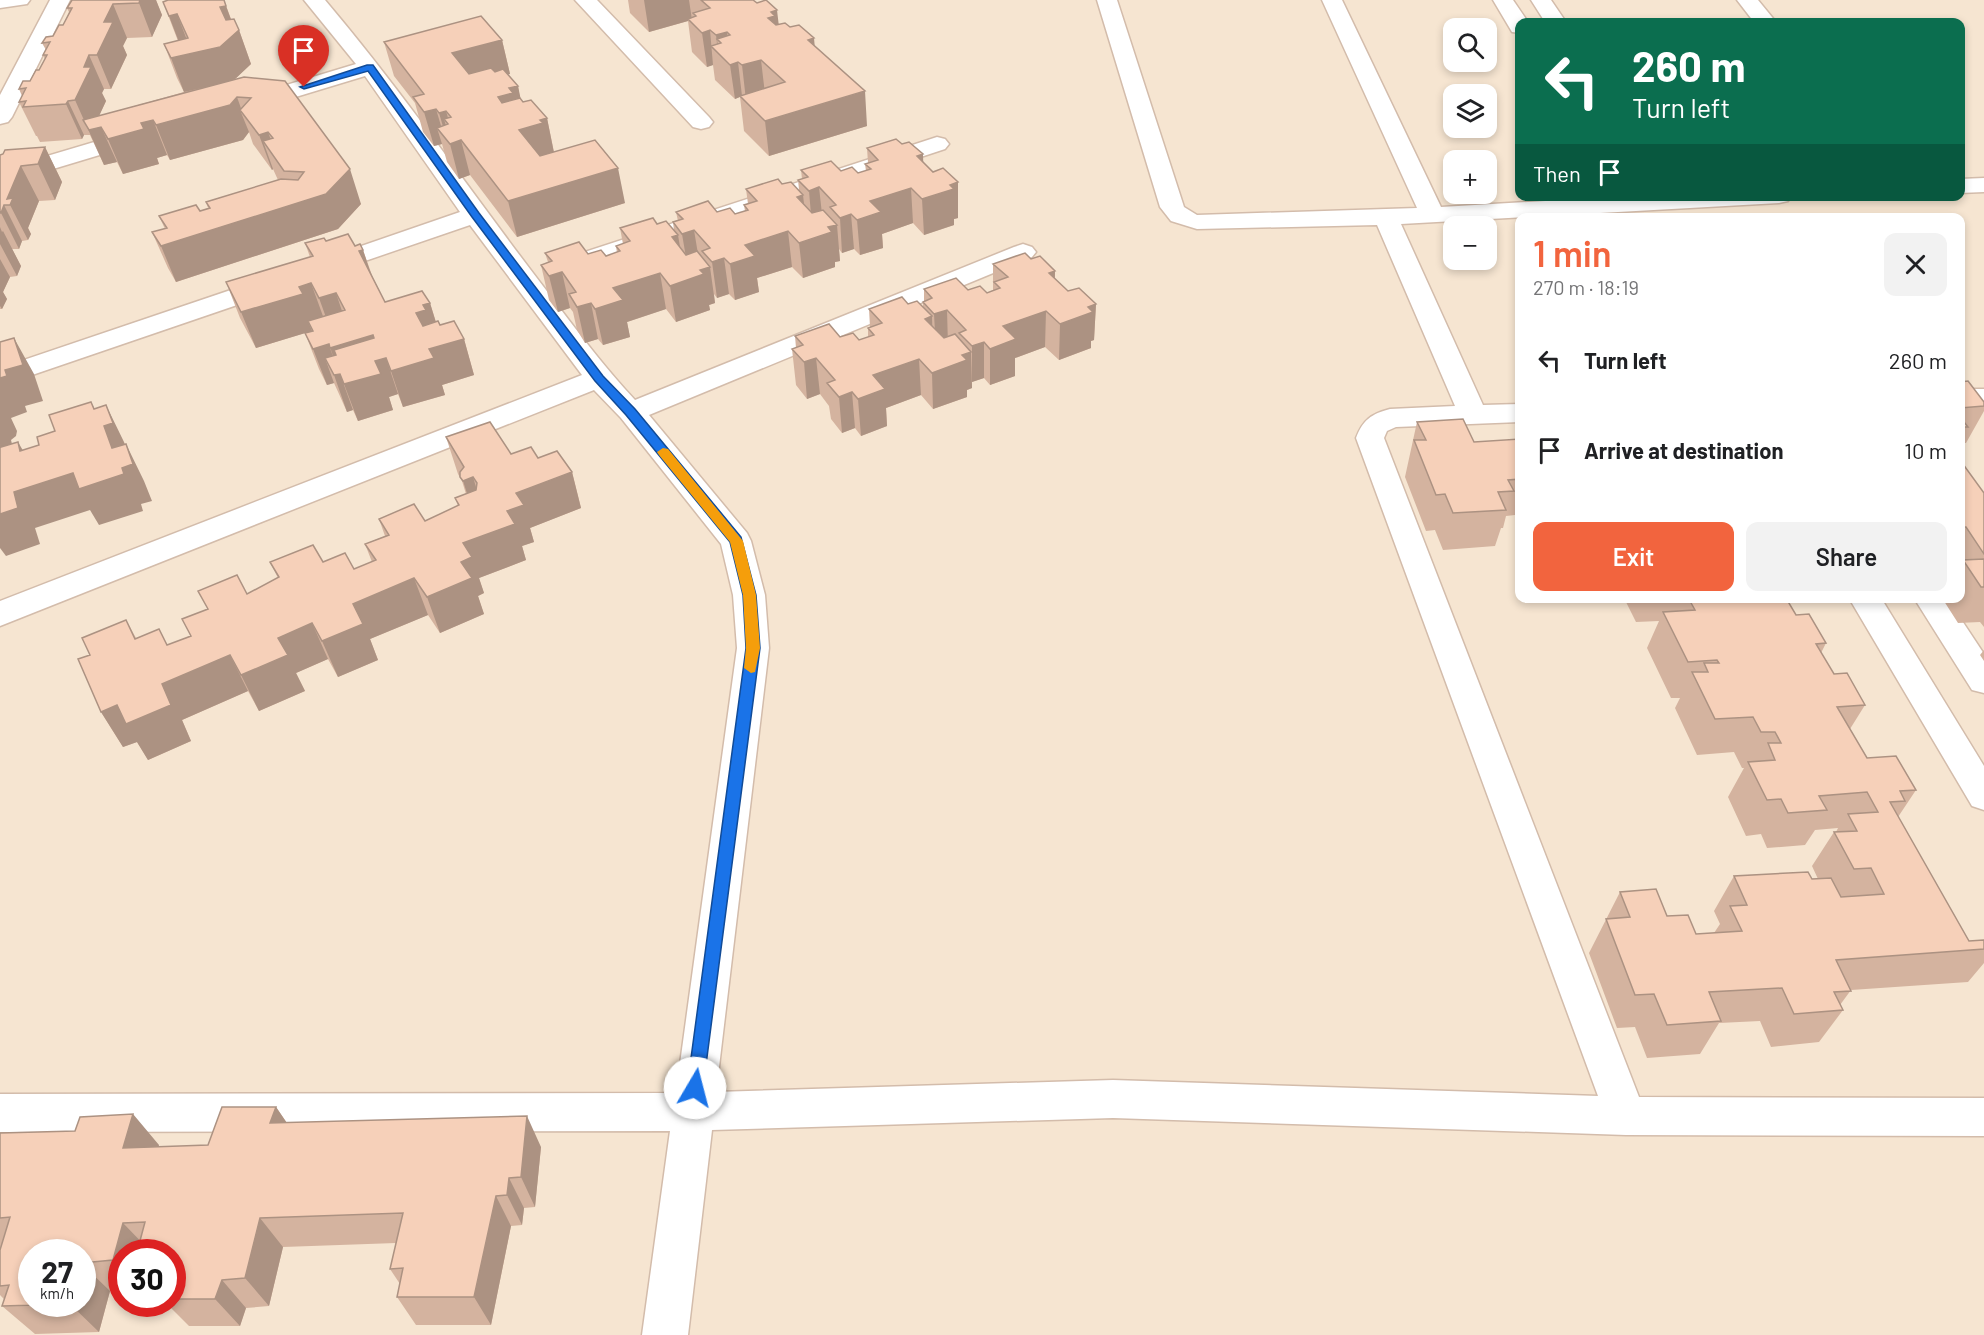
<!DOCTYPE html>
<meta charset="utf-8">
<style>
:root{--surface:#fff;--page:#f2f2f2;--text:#202124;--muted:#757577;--accent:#f2643e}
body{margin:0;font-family:Barlow,sans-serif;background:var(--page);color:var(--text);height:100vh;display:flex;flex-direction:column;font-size:22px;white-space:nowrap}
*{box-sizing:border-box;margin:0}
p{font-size:20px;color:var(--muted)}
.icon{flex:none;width:33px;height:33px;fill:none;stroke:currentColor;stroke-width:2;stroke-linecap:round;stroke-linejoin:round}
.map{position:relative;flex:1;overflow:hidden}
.panel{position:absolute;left:1515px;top:213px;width:450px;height:390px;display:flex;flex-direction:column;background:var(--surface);border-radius:12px;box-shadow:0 3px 9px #0003}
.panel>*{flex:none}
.banner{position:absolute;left:1515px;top:18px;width:450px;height:183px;border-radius:12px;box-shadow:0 3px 9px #0003;background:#0b6e4f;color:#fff;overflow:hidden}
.buttons{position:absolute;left:1443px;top:18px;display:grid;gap:12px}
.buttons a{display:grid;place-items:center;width:54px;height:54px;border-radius:12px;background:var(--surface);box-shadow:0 3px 9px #0003;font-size:30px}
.speed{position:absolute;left:18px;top:1239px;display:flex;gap:12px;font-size:30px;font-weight:700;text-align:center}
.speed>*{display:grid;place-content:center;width:78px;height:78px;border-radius:50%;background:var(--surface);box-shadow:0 3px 9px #0003;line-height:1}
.speed small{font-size:15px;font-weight:400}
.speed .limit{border:9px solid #d22;background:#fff;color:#111}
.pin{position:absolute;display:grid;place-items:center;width:51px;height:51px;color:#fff;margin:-62px -26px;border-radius:50% 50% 50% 0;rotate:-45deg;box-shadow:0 0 6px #0007}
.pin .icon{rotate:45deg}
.me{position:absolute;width:66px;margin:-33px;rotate:8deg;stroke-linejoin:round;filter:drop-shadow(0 0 4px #0008)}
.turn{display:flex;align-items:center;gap:21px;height:126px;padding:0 18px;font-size:27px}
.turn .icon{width:78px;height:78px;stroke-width:2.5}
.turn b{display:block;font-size:42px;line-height:51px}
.then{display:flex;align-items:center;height:57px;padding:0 18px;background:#0003;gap:12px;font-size:22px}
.round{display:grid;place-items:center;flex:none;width:63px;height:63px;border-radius:12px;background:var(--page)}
.overview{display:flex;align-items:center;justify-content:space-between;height:102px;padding:0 18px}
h1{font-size:36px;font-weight:600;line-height:45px;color:var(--accent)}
.primary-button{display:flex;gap:12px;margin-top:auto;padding:12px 18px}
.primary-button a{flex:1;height:69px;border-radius:12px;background:var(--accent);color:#fff;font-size:24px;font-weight:600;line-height:69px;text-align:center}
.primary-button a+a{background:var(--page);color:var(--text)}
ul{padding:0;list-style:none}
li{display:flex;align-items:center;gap:18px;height:90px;padding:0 18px}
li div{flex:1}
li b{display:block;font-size:22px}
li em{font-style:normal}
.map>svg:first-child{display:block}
</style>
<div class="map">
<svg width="1984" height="1335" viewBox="0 0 1984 1335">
<rect width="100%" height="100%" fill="#fef3e4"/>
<path fill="#f6e5d1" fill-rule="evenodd" d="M0 0H1984V1335H0ZM1520 22H1960V196H1520ZM1454 28H1486V62H1454ZM1454 94H1486V128H1454ZM1454 160H1486V194H1454ZM1520 218H1960V598H1520ZM1454 226H1486V260H1454ZM32 1252H82V1304H32ZM122 1252H172V1304H122Z"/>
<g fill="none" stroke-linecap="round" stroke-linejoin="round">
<defs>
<path id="street" d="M0 0H30L27 4 0 8Z
M50 0H70L12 117 8 122 0 124V95Z
M304 0H325C404 93 472 194 546 290 575 328 603 366 635 400L1014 247 1023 244 1032 247 1036 252 1032 257 649 415 747 533 751 541 765 595 769 648 716 1092 1113 1080 1598 1096 1356 438C1363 420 1371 414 1390 409L1455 406 1377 225 1197 229 1171 221 1160 207 1097 0H1117L1184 207 1197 215 1417 208 1322 0H1342L1441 207 1631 196H1791L1788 201 1779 203 1401 224 1483 405 1520 404V422L1396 427 1387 431 1384 438 1639 1097 1984 1098V1136L1626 1135 1113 1118 712 1130 688 1335H642L670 1131 0 1132V1094L676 1093 737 648 733 595 721 544 621 418 594 390 0 626V601L582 375 470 225 330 273 321 276 312 273 308 268 312 263 460 212 365 76 256 109 248 111 240 109 237 104 240 99 356 64Z
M575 0H597L709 117 713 122 709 127 701 129 693 127Z
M1493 0H1513L1528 22H1520V33L1512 32Z
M1531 0H1551L1566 22H1545Z
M1737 0H1758L1776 22H1754Z
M138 129 146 131 150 136 146 141 0 185V170Z
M937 137 945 139 949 144 945 149 569 273 560 276 551 273 547 268 551 263Z
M1984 178V192L1960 193V179Z
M275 275 284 277 288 283 284 289 0 386V368Z
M1960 389H1984V407H1960Z
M1849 598H1881L1984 766V810L1972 806Z
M1914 598H1947L1984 654V693L1972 690Z"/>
</defs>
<use href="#street" stroke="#d3bcab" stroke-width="3"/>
<use href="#street" fill="#fff" fill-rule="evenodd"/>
</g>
<path fill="#d4b39f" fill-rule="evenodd" d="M72 0H156L162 15 152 37 127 38 123 46 127 55 111 89H104L102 93 106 101 99 116 184 92 177 78 164 44 178 41 163 2 168 1 167 0H224L231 19 239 30 251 64 235 79 361 204 338 229 176 282 168 268 152 232 165 229 159 216 200 211 208 208 206 202 278 180 273 169 272 170 253 144 249 132 243 140 170 160 167 155 157 158 159 164 123 174 117 162 104 165 90 135H84L82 139 40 142 37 136H36L19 102 22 96 19 89 30 81 39 70 45 59 43 55 46 50 42 43 53 36 63 25 69 12 67 8Z
M628 0H753L779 24 790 27 814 38V46L867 126 769 156 744 131 740 97 735 99 715 80 713 65 707 67 692 52 688 21 649 32 630 13Z
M502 40 510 74H507L518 86 520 99 523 102 547 118 554 152 625 203 517 237 470 175 459 179 447 162 442 144 434 146 423 132 415 103 394 76 384 42Z
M45 147 62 182 55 200 39 201 28 228 31 234 28 240 22 241 19 249H12L21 266 17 276 10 277 3 292 7 299 2 309H0V155Z
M867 148 923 162 958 218 954 219V225L924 235 913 223 882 234 883 248 860 255 854 249 842 253 839 249 840 261 835 262V267L803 278 792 267 757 278 759 292 735 300 729 294 717 298 714 294 715 303 709 305 710 310 676 322 666 309 627 322 630 337 603 345 598 339 585 343 577 330 573 312 570 308 558 312 549 300 541 265 548 262 545 253 588 254 606 256 617 253 616 246 623 244 620 228 657 224 674 231 673 222 678 221 676 212H717L735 214 745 211 744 205 748 204 746 189 782 184 799 190 798 180 802 179 801 170 841 171 858 173 866 171 865 164 868 163Z
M326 241 355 246 363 250 373 278 385 302 430 303 436 322 440 325 464 339 474 375 442 385 445 395 403 407 398 394 389 397 393 410 358 421 353 410 347 412 339 394 334 383 327 385 319 369 305 333 256 348 240 318 226 282 310 257 305 243Z
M1031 259 1055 271V279L1068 291 1096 304 1094 340 1091 341V348L1059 360 1045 347 1015 358V376L990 385 984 378 972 382V388L967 390V397L933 409 921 395 886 408 887 426 861 436 855 428 842 433 831 419 829 406 820 394 807 399 796 385 792 349 796 348 795 336 840 337 859 340 868 337V328L870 327 869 309 908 304 923 307V302L924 301V289L968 290 987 293 993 290V264Z
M1960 382 1984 402V411L1966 443H1960Z
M1417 422 1474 442 1516 440 1520 430V526L1515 515 1506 516 1503 528H1501L1495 546 1443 550 1435 530 1426 531 1405 477Z
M446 437 511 454 538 458 572 472 581 508 530 528 534 542 522 546 526 560 479 578 484 593 478 596 484 614 440 633 428 615 370 639 378 660 338 677 328 659 296 673 305 691 259 711 248 691 182 720 191 741 148 760 137 742 123 747 101 712 90 655 126 620 136 638 168 645 191 636 247 594 278 578 270 562H323L354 569 372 562 365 544 385 536 379 519 425 521 458 506 455 498 466 494 462 481 458 474Z
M1960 460 1984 493V627L1980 622 1958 623 1942 598H1960Z
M1624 598H1786L1796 615 1826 643 1821 653 1834 674 1865 705 1850 729 1867 758 1916 790 1898 817 1969 941 1984 940V963L1968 982 1851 990 1840 1005 1843 1010 1819 1042 1771 1047 1760 1021 1719 1023 1700 1054 1647 1058 1635 1027 1617 1028 1589 953 1620 892 1667 916 1696 934 1714 933 1720 924 1714 911 1734 876 1818 879 1812 866 1834 832H1836L1838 828 1815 830 1805 845 1767 848 1761 834 1746 836 1728 797 1744 768H1742L1734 752 1697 755 1675 708 1680 698H1671L1647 648 1659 621 1636 622Z
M1984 650V661L1980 655Z
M276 1107 287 1123 541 1147 535 1207 524 1208 522 1225 511 1226 491 1325H416L397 1297 400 1284 390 1269 396 1243 283 1247 269 1306 246 1308 240 1326H189L167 1304H172V1252H122V1290L110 1291 99 1332 35 1334 2 1306 5 1300 0 1295V1133L159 1145 158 1147 208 1145ZM32 1252H82V1304Z"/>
<path fill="#ac9282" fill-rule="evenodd" d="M140 0H156L162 15 152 37 139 3Z
M644 0H689L692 20 688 19V21L649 32Z
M113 4 127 38 123 46 127 55 111 89 97 55 104 22Z
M226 6 236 33 239 30 251 64 233 81 184 92 171 58 220 7Z
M777 10 781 44 768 18 771 12Z
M177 14 190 48 182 50 169 16Z
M710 30 713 65 707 67 702 33Z
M727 32 731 64 738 62 742 96 735 99 730 65 721 43 717 39 719 53 718 52 716 35Z
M814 38 817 72 808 40Z
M502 40 510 74 460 87 452 53Z
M89 55 104 89 102 93 106 101 93 129 101 127 117 162 104 165 75 100 84 67Z
M761 60 765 94 746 100 742 65Z
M518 86 525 120 521 128 498 97 509 88Z
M865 91 867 126 769 156 765 121Z
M237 97 243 114 240 110 249 132 243 140 170 160 156 125Z
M68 101 84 135 82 139 66 104Z
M436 109 444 136 437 128 442 144 434 146 424 112Z
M446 111 455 142 461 140 470 175 459 179 450 144 447 140 439 113ZM444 119 448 124 451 143Z
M547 118 554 153 527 165 519 130 540 120Z
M153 120 167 155 157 158 159 164 123 174 108 139 141 123Z
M268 132 280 165 263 141 273 169 272 170 259 135Z
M45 147 62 182 55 200 38 164Z
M923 154 924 190 917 156Z
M21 166 39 201 28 228 31 234 28 240 7 199Z
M618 168 625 203 517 237 508 201Z
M350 169 361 204 338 229 176 282 161 246Z
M958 182V218L954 219V225L924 235 922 199 950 185Z
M819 187 823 223 812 226 809 191Z
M911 188 913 223 882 234 883 248 860 255 857 220 870 201Z
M803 195 807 230 797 197Z
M4 205 22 241 19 249 1 213Z
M851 214 854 249 842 253 840 218Z
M837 225 840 261 835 262V267L803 278 799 243 828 227Z
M0 227 2 232 3 231 21 266 17 276 0 244Z
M694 230 700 266 688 269 682 234Z
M788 231 792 267 757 278 759 292 735 300 730 264 745 245Z
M678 235 684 271 672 237Z
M363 250 375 286 359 251Z
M724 258 729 294 717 298 712 262Z
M0 259 10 277 3 292 7 299 2 309 0 306Z
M710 267 715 303 709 305 710 310 676 322 670 286 700 270Z
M1055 271 1054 307 1049 273Z
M562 272 570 308 558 312 549 276Z
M660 273 666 309 627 322 630 337 603 345 595 309 613 288Z
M311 283 324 319 308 321 312 331 256 348 241 312 299 287Z
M336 293 348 329 332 334 319 298Z
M430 303 441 339 428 349 416 313 423 305Z
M591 303 598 339 585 343 577 307Z
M1096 304 1094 340 1091 341V348L1059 360 1060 324 1088 307Z
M947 310 948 346 936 350 934 314Z
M1046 311 1045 347 1015 358V376L990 385V349L1003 326Z
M932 316 933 352 925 319Z
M373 335 386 358 398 394 389 397 393 410 358 421 344 384 346 383 340 374 353 410 347 412 334 375 325 358 334 383 327 385 313 349 329 344 339 374 330 348Z
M14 338 34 374 43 401 25 406 27 412 11 418 17 431 16 436 11 440 22 484 1 447 0 444V378L5 370Z
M464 339 474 375 442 385 445 395 403 407 391 371 429 349Z
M984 342V378L972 382V346Z
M971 352 972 388 967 390V397L933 409 932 373 962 355Z
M816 358 820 394 807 399 804 362Z
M919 359 921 395 886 408 887 426 861 436 858 399 873 375Z
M852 392 855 428 842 433 839 397Z
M91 402 104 427 106 405 124 442 131 460 126 444 144 481 152 501 141 504 143 511 99 525 90 510 35 528 40 544 6 556 0 548V514L14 492 20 451 18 442 39 478 112 448Z
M572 472 581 508 530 528 534 542 522 546 526 560 479 578 484 593 478 596 484 614 440 633 427 597 463 543 507 511 516 493Z
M473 477 484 514 475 518 463 481Z
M414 578 428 615 370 639 378 660 338 677 322 641 353 604Z
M312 623 328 659 296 673 305 691 259 711 241 675 278 638Z
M230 655 248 691 182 720 191 741 148 760 137 742 123 747 101 712 162 684Z
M276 1107 297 1138 270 1123Z
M133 1114 159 1145 149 1179 123 1148Z
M527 1116 541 1147 535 1207 521 1177Z
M509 1178 524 1208 522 1225 507 1195Z
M496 1196 511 1226 491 1325 474 1297Z
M260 1218 283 1247 269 1306 245 1278Z
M123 1223 151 1252H122V1268L113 1260Z
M82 1264 110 1291 99 1332 70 1304H82Z
M222 1280 246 1308 240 1326 215 1299Z"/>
<path fill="#f6d0b9" stroke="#ac9282" stroke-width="1.5" d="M72 0H140L139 3 113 4 104 22H113L97 55H89L84 67H91L75 100 68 101 66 104 23 107 26 101 19 102 26 88 19 89 23 81H30L36 70H39L47 55H43L50 42 42 43 46 37 53 36 59 25H63L72 8H67Z
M168 0H224L226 6 220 7 226 20 234 19 239 30 220 47 171 58 164 44 188 38 177 14 169 16 163 2Z
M701 0H753L757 3 766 0 777 10 771 12 775 16 768 18 776 25 785 23 790 27 799 25 814 38 808 40 865 91 765 121 740 96 785 82 761 60 742 65 738 62 730 65 711 46 721 43 717 39 730 35 727 32 716 35 710 30 702 33 688 19 696 16 693 13 710 8Z
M481 16 502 40 452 53 469 74 491 68 495 72 503 69 518 86 509 88 513 93 498 97 502 103 520 98 523 102 531 100 547 118 540 120 543 123 519 130 540 156 595 140 618 168 508 201 461 140 450 144 437 128 448 124 444 119 451 117 446 111 439 113 436 109 424 112 413 97 424 94 384 42Z
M244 77 285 81 350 169 326 194 161 246 152 232 167 228 159 216 196 205 200 211 210 208 206 202 281 179 298 180 304 172 284 171 263 141 273 138 268 132 259 135 240 110 251 98 237 97 230 105 156 125 153 120 141 123 144 129 108 139 101 127 89 130 83 120Z
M896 139 902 144 909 142 923 154 917 156 933 172 943 168 958 182 950 185 954 189 922 199 911 188 870 201 881 212 857 220 851 214 840 218 830 207 836 205 819 187 809 191 798 180 808 177 801 170 831 161 841 171 852 167 858 173 871 169 865 164 878 160 867 148Z
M45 147 38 164 21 166 7 199 13 198 10 205H4L1 213H0V155L3 154 5 150Z
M778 179 782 184 791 182 803 195 797 197 812 213 823 210 837 225 828 227 832 232 799 243 788 231 745 245 755 256 730 264 724 258 712 262 702 251 710 248 694 230 682 234 673 222 683 219 676 212 708 201 717 212 730 208 735 214 748 210 744 205 757 201 746 189Z
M653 218 657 224 666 221 678 235 672 237 686 255 697 251 710 267 700 270 704 274 670 286 660 273 613 288 623 300 595 309 591 303 577 307 569 294 576 292 562 272 549 276 541 265 552 261 545 253 579 242 588 254 601 250 606 256 620 251 616 246 630 241 620 228Z
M348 234 355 246 360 244 363 250 359 251 385 302 422 291 430 303 423 305 426 310 416 313 423 326 438 321 440 325 454 321 464 339 429 349 434 358 391 371 386 358 375 361 381 374 344 384 340 374 334 375 325 358 336 355 334 350 374 338 373 335 330 348 329 344 313 349 305 333 313 331 308 321 345 310 336 293 319 298 311 283 299 287 303 294 241 312 226 282 313 256 305 243 324 238 326 241Z
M1025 253 1031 259 1040 256 1055 271 1049 273 1068 291 1079 288 1096 304 1088 307 1093 312 1060 324 1046 311 1003 326 1016 339 990 349 984 342 972 346 959 333 966 330 947 310 934 314 923 302 932 298 924 289 956 278 968 290 980 286 987 293 1000 288 994 282 1008 277 993 264Z
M902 297 908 304 917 301 932 316 925 319 944 338 955 334 971 352 962 355 967 360 932 373 919 359 873 375 885 389 858 399 852 392 839 397 827 383 835 380 816 358 804 362 792 349 803 345 795 336 829 324 840 337 853 333 859 340 874 335 868 328 882 323 869 309Z
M14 338 23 365 5 370 7 376 0 378V342Z
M1968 381 1984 402V406L1960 408V382Z
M91 402 94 409 106 405 113 423 104 426 112 448 126 444 133 464 122 468 124 474 79 489 73 473 14 492 18 508 0 514V444L1 447 18 442 20 451 39 445 37 437 55 431 49 415Z
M1960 417 1968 427H1960Z
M1463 419 1474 442 1520 439V479L1508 480 1514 491 1498 492 1506 510 1453 513 1445 494 1436 495 1414 440H1426L1417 422Z
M490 422 511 454 531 447 538 458 557 451 572 472 516 493 524 505 507 511 515 524 463 543 472 557 461 562 472 578 427 597 414 578 353 604 363 624 322 641 312 623 278 638 288 655 241 675 230 655 162 684 171 705 126 724 117 705 101 712 78 659 90 655 82 638 126 620 135 639 159 629 167 645 191 636 182 619 208 609 198 591 237 575 247 594 279 577 270 562 313 545 323 562 345 553 354 569 376 560 365 544 389 535 379 519 414 504 425 521 459 505 455 498 476 490 477 483 473 477 463 481 460 477V472L464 467 446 437Z
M1960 460 1984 493V554L1966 527H1960Z
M1984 559V587H1981L1963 560Z
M1705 598H1786L1796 615 1809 614 1826 643 1816 644 1834 674 1847 673 1865 705 1837 707 1867 758 1896 756 1916 790 1900 791 1905 801 1890 802 1969 941 1984 940V949L1836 960 1851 991 1834 992 1843 1010 1794 1014 1782 988 1709 992 1721 1021 1667 1025 1654 994 1635 995 1606 919 1630 917 1620 892 1656 889 1667 916 1688 915 1696 934 1742 931 1730 906 1747 905 1734 876 1808 872 1812 879 1831 878 1841 897 1884 894 1871 868 1854 869 1834 832 1857 831 1848 814 1878 812 1867 792 1819 796 1827 810 1788 813 1781 799 1767 800 1748 762 1775 760 1768 743H1781L1775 732H1761L1753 717 1715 719 1692 672H1708L1704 663H1719L1717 660 1688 662 1663 612 1695 610 1690 601 1705 600Z
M222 1107H276L270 1123 527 1116 521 1177 509 1178 507 1195 496 1196 474 1297H397L403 1268 390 1269 403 1213 260 1218 245 1278 222 1280 215 1299H172V1262L175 1255H172V1252H137L145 1222 123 1223 113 1260 82 1263V1252H32V1304H70L2 1306 9 1285 0 1286V1250L10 1217 0 1218V1133L75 1131 80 1117 133 1114 123 1148 208 1145Z"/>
<path fill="#1a73e8" stroke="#114b97" stroke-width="1.5" d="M367 65H373L479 213 603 376 635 409 741 537 756 595 760 648 703 1088 701 1094 695 1096 689 1094 687 1088 746 648 743 595 730 542 626 415 595 381 472 217 368 71 304 89 300 87Z"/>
<path fill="#f59e0b" d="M663 448 668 449 743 541 756 595 760 648 755 672 751 673 744 668 746 648 743 595 730 542 659 455 657 452Z"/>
</svg>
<div class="buttons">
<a><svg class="icon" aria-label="search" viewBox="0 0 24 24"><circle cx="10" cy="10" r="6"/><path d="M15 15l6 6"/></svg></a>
<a><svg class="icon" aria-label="layers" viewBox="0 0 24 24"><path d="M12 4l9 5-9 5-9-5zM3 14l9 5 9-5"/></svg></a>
<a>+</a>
<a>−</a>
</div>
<div class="speed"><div>27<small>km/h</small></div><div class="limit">30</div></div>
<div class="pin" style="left:304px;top:87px;background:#d93025"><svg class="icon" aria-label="arrive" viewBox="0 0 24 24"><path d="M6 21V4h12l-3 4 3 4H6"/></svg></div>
<svg class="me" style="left:695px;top:1088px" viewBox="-20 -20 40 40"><circle r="19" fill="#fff"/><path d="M0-13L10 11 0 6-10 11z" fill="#1a73e8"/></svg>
<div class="banner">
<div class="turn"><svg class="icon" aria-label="left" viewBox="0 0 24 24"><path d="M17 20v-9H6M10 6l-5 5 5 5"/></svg><div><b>260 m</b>Turn left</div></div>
<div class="then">Then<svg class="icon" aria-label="arrive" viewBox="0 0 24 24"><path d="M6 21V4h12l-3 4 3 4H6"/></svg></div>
</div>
<section class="panel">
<div class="overview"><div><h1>1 min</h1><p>270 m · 18:19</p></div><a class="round"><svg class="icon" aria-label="close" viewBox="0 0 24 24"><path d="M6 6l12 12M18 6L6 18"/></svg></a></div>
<ul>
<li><svg class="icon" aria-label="left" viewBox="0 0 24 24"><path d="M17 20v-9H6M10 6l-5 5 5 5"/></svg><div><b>Turn left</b></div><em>260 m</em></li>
<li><svg class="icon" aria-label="arrive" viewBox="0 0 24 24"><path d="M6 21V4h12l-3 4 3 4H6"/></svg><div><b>Arrive at destination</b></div><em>10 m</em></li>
</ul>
<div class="primary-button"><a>Exit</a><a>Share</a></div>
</section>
</div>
